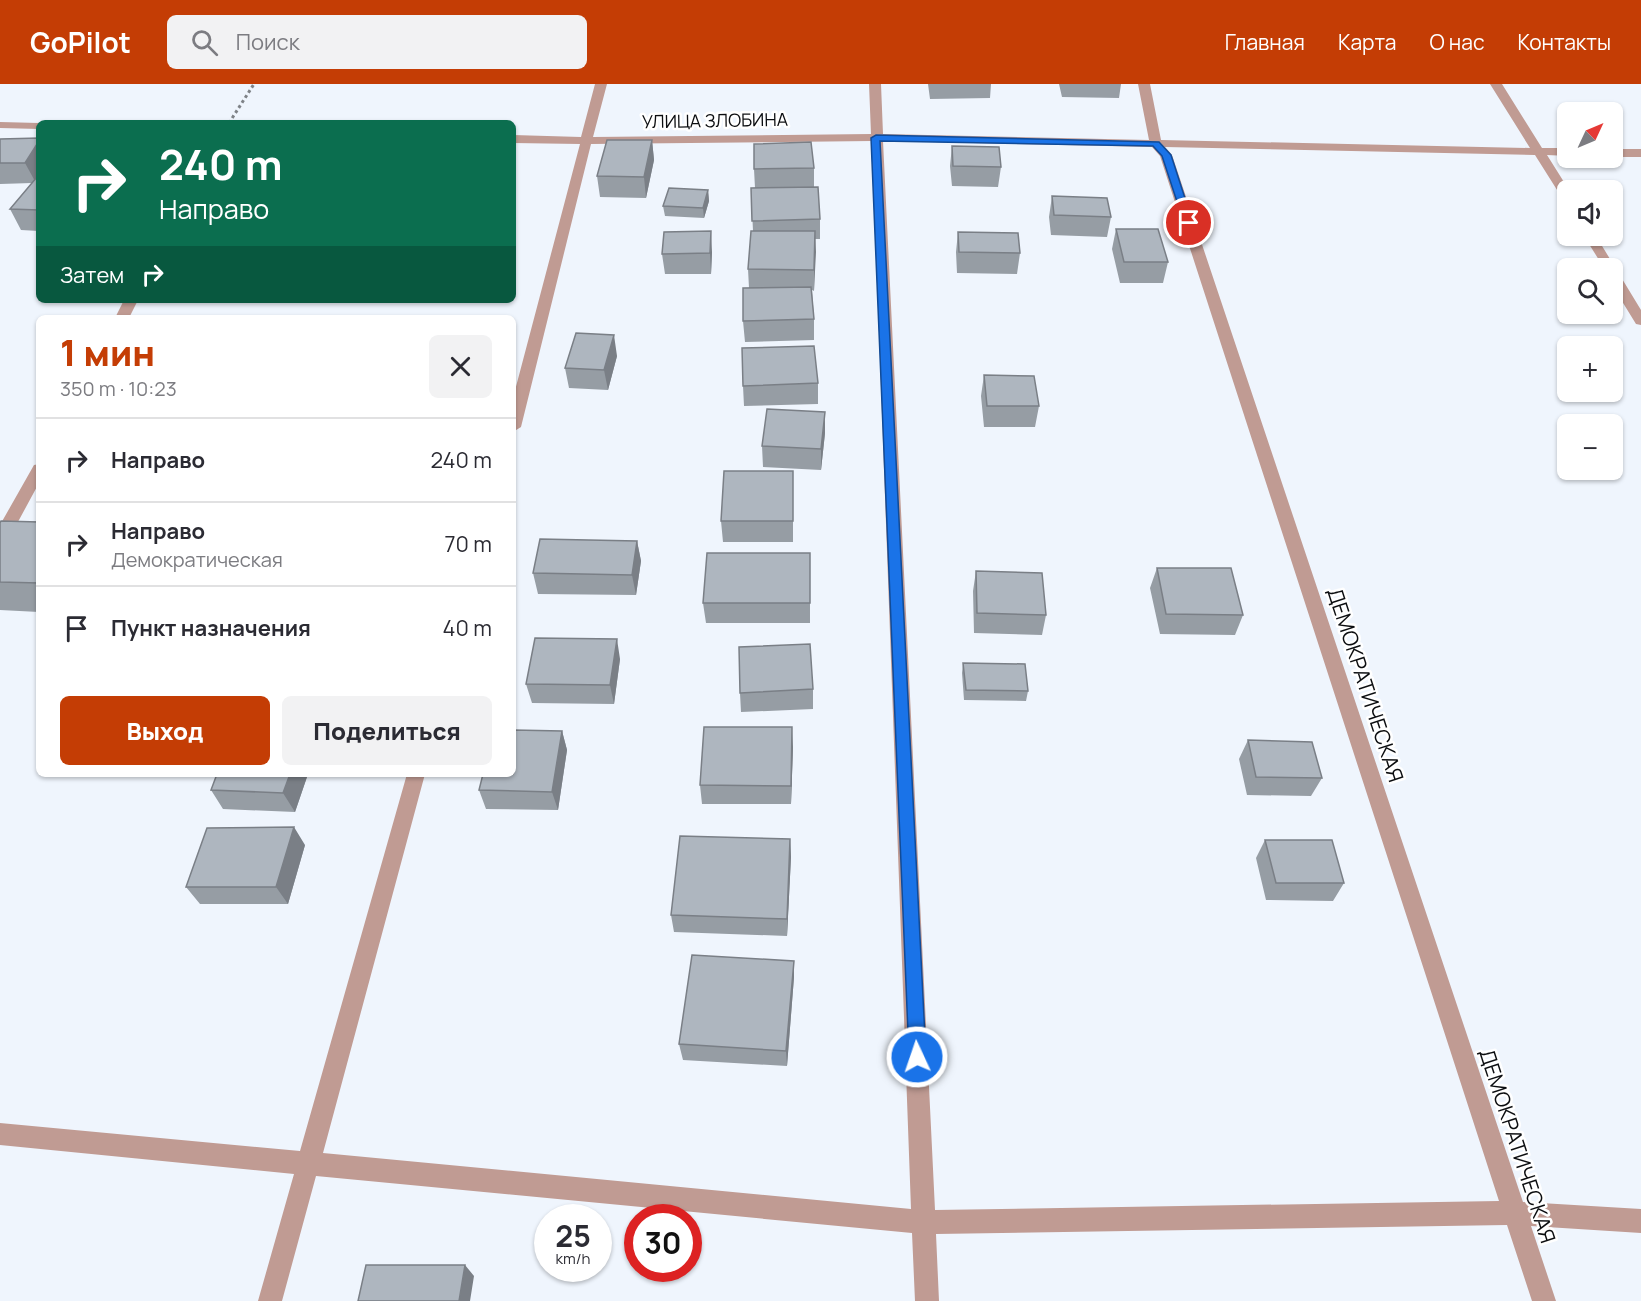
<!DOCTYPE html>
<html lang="ru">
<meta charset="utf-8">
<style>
:root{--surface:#fff;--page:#f2f2f3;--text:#2b2b33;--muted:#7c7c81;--line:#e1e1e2;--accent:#c43d05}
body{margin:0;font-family:Manrope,sans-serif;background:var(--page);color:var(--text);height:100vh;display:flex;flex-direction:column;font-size:22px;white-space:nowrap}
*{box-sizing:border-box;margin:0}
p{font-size:20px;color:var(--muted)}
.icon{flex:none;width:33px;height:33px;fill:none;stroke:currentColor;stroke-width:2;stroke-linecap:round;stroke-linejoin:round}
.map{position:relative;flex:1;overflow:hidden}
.side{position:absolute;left:36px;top:231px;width:480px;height:462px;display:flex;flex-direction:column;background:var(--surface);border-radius:9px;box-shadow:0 2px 4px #0004}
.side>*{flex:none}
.banner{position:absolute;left:36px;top:36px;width:480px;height:183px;border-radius:9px;box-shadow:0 2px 4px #0004;background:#0b6e4f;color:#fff;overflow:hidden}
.needle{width:39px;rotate:46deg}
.tools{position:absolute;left:1557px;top:18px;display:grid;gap:12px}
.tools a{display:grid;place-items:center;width:66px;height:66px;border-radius:9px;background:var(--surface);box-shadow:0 2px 4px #0004;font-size:30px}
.speed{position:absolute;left:534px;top:1120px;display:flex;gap:12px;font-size:30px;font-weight:700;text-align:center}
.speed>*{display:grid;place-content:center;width:78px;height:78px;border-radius:50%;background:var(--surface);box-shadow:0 2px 4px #0004;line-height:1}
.speed small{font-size:15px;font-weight:400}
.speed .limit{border:9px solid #d22;background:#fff;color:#111}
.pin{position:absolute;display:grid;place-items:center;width:51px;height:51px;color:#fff;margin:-26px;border:3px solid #fff;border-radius:50%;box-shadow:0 2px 6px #0007}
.me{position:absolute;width:66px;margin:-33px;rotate:357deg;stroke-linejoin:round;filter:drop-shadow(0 0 4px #0008)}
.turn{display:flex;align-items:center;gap:21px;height:126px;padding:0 24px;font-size:27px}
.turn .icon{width:78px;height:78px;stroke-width:2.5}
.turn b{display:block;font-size:42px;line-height:51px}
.then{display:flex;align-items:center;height:57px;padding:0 24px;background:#0003;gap:12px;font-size:22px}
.round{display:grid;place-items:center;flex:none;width:63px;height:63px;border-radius:9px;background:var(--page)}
.headline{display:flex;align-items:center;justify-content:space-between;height:102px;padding:0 24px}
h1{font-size:36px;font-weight:800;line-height:45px;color:var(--accent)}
.action{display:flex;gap:12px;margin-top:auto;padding:12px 24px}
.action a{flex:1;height:69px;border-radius:9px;background:var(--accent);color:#fff;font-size:24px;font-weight:800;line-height:69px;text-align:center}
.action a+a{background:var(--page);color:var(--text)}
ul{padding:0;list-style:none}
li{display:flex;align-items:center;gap:18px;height:84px;padding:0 24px;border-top:2px solid var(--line)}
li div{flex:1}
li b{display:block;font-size:22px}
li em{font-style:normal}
header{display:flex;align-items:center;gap:36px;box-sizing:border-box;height:84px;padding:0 30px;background:var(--accent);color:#fff}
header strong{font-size:28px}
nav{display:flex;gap:33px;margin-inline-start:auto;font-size:21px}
.search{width:420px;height:54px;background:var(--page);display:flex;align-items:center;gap:15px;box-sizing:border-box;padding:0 21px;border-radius:9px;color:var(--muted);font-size:22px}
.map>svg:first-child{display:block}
</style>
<header>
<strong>GoPilot</strong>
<div class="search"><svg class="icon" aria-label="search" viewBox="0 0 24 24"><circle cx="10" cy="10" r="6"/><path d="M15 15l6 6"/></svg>Поиск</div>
<nav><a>Главная</a><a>Карта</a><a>О нас</a><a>Контакты</a></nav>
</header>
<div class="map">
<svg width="1641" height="1217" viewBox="0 0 1641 1217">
<rect width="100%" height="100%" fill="#eff5fd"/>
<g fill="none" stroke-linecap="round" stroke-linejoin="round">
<path stroke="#7e8287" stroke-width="3" stroke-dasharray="3 3" stroke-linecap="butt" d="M229 39 254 0"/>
<path fill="#c09b93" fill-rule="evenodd" d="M595 0H607L593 53 871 50 869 0H881L883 50 1149 56 1138 0H1150L1161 56 1530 64 1490 0H1502L1542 64H1568V72L1547 71 1569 106H1568V118L1564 117 1535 71 1165 63 1172 71 1523 1118 1641 1125V1149L1531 1142 1556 1217H1532L1507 1141 936 1150 939 1217H915L912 1149 316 1092 282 1217H258L294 1090 0 1061V1039L300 1067 407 690H425L323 1069 911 1125 872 57 591 60 521 343 513 348V314L580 60 513 59V51L581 53ZM883 57 1152 63 1160 72 1499 1117 935 1126Z
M0 38 39 39H41H39V45L0 44Z
M1612 65H1641V73H1612Z
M1584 152H1596L1641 226V241L1636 240 1612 201V184H1604Z
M124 216H138L129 234H115Z
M39 380V399L6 460 0 462V441L34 381Z"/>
</g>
<path fill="#969da4" d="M928 0H991L990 14 930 15Z
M1059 0H1121L1119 14 1062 13Z
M39 54V147L21 146 10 125 32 99 0 100V55Z
M652 56 654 76 646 114 600 113 597 92Z
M952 62 1001 83 998 103 952 102 950 82Z
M814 84V103L820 135V155H815L814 207 812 206 814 235V256L745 258 743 237 749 204 748 185 753 147 751 104H755L754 85Z
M708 106 709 117 704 134 665 132 663 122Z
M1052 112 1111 133 1107 153 1051 151 1049 133Z
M1116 145 1168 178 1163 199H1120L1112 165Z
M958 148 1020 169 1017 190 957 189 956 168Z
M712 168 711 190H665L662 170Z
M617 272 608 306 569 304 565 284Z
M984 291 1039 322 1035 343H984L981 312Z
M818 299V320L744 322 743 302Z
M825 349 821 386 763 383 762 362Z
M793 387V458H723L721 437Z
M39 438V528L0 526V439Z
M637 457 641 477 636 511 538 510 533 489Z
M810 469V539H706L703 519Z
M1157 484 1243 531 1235 551 1160 550 1150 504Z
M976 487 1046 531 1042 551 974 549 973 507Z
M620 575 614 620 532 619 526 600Z
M963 579 1028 607 1026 617 964 616 962 589Z
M813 605V625L741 628 740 609Z
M562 647 567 666 558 726 486 725 479 706Z
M1248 656 1322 694 1311 712 1247 711 1239 675Z
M793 663 791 720H702L700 701Z
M217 690H308L295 728 223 725 211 706Z
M790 755 791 773 787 852 674 848 671 831Z
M1265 756 1344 799 1333 817 1266 816 1256 774Z
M305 761 288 820H200L186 803Z
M794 877V893L787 982 683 976 679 960Z"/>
<path fill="#7a7f86" d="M652 56 654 76 646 114 644 93Z
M39 57V94L36 99 25 79Z
M708 106 709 117 704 134 703 124Z
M711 147 712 168 711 190 710 169Z
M815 147 816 168 814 207V186Z
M614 251 617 272 608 306 604 286Z
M825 328V349L821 386V365Z
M637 457 641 477 636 511 632 491Z
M617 555 620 575 614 620 610 601Z
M792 643 793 663 791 720V702Z
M562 647 567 666 558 726 552 708Z
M290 690H308L295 728 283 709Z
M294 743 305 761 288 820 276 803Z
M790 755 791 773 787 852V835Z
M794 877V893L787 982 786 967Z
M465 1181 474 1192 470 1217H459Z"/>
<path fill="#aeb6bf" stroke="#7a7f86" stroke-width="1.5" d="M39 54V57L25 79H0V55Z
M607 56H652L644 93 597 92Z
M811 58 814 84 754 85V60Z
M952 62 999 63 1001 83 953 82Z
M37 93H39V126L10 125Z
M818 103 820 135 752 137 751 104Z
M669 104 708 106 703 124 663 122Z
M1052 112 1107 114 1111 133 1054 131Z
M1116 145H1158L1168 178H1124Z
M711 147 710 169 662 170 664 148Z
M751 147H815L814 186 748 185Z
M958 148 1018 149 1020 169 959 168Z
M811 203 814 235 743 237V204Z
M576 249 614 251 604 286 565 284Z
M814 262 818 299 743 302 742 264Z
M984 291 1034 292 1039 322H987Z
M767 325 825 328 821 365 762 362Z
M724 387H793V437H721Z
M1 437 39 438V499L0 498V439Z
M540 455 637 457 632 491 533 489Z
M707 469H810V519H703Z
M1157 484H1231L1243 531 1166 530Z
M976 487 1042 489 1046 531 977 529Z
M535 554 617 555 610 601 526 600Z
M810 560 813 605 740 609 739 563Z
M963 579 1025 580 1028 607 966 606Z
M704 643H792L791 702 700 701Z
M513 646 562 647 552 708 479 706 483 690H513Z
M1248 656 1312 658 1322 694 1256 693Z
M217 690H290L283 709 211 706Z
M294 743 276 803H186L207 744Z
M680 752 790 755 787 835 671 831Z
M1265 756H1332L1344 799H1276Z
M692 871 794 877 786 967 679 960Z
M366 1181H465L459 1217H358Z"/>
<path fill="#1a73e8" stroke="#114b97" stroke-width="1.5" d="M876 51 1159 58 1171 71 1193 139 1189 142 1184 139 1162 72 1153 62 880 57 926 973 923 979 917 981 911 979 909 973 871 54Z"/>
<g text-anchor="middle" stroke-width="5" stroke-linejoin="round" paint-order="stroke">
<g font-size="18" fill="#0b0d10" stroke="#fff">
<text transform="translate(715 37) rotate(-1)" y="6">УЛИЦА ЗЛОБИНА</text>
</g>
<g font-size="21" fill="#0b0d10" stroke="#fff">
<text transform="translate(1365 601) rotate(72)" y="7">ДЕМОКРАТИЧЕСКАЯ</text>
<text transform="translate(1517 1062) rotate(72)" y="7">ДЕМОКРАТИЧЕСКАЯ</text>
</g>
</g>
</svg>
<div class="tools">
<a><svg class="needle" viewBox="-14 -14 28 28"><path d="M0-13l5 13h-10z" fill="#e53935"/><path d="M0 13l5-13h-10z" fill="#7c7c81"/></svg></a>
<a><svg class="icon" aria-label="sound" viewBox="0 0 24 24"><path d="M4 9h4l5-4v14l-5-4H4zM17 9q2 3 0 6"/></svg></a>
<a><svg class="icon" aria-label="search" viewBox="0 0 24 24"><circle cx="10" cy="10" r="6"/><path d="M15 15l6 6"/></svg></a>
<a>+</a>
<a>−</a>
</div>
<div class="speed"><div>25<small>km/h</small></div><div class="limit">30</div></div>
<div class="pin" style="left:1189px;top:139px;background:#d93025"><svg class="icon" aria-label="arrive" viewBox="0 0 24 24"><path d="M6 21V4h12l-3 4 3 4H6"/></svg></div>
<svg class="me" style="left:917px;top:973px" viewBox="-20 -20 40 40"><circle r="17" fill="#1a73e8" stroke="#fff" stroke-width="3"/><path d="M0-11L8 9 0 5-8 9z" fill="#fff"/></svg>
<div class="banner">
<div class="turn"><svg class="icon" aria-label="right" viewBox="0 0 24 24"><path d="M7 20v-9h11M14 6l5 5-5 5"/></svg><div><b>240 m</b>Направо</div></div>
<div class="then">Затем<svg class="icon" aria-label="right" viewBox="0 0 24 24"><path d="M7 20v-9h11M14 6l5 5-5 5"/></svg></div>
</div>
<section class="side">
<div class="headline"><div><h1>1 мин</h1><p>350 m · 10:23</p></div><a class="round"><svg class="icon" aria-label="close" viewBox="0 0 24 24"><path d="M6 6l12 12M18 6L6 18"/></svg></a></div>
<ul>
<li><svg class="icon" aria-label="right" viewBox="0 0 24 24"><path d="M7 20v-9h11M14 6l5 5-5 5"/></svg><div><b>Направо</b></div><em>240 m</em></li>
<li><svg class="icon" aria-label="right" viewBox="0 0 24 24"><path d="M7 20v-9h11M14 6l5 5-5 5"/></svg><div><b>Направо</b><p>Демократическая</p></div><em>70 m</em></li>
<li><svg class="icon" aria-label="arrive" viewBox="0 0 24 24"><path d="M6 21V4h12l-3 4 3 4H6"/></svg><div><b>Пункт назначения</b></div><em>40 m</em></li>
</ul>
<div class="action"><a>Выход</a><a>Поделиться</a></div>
</section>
</div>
